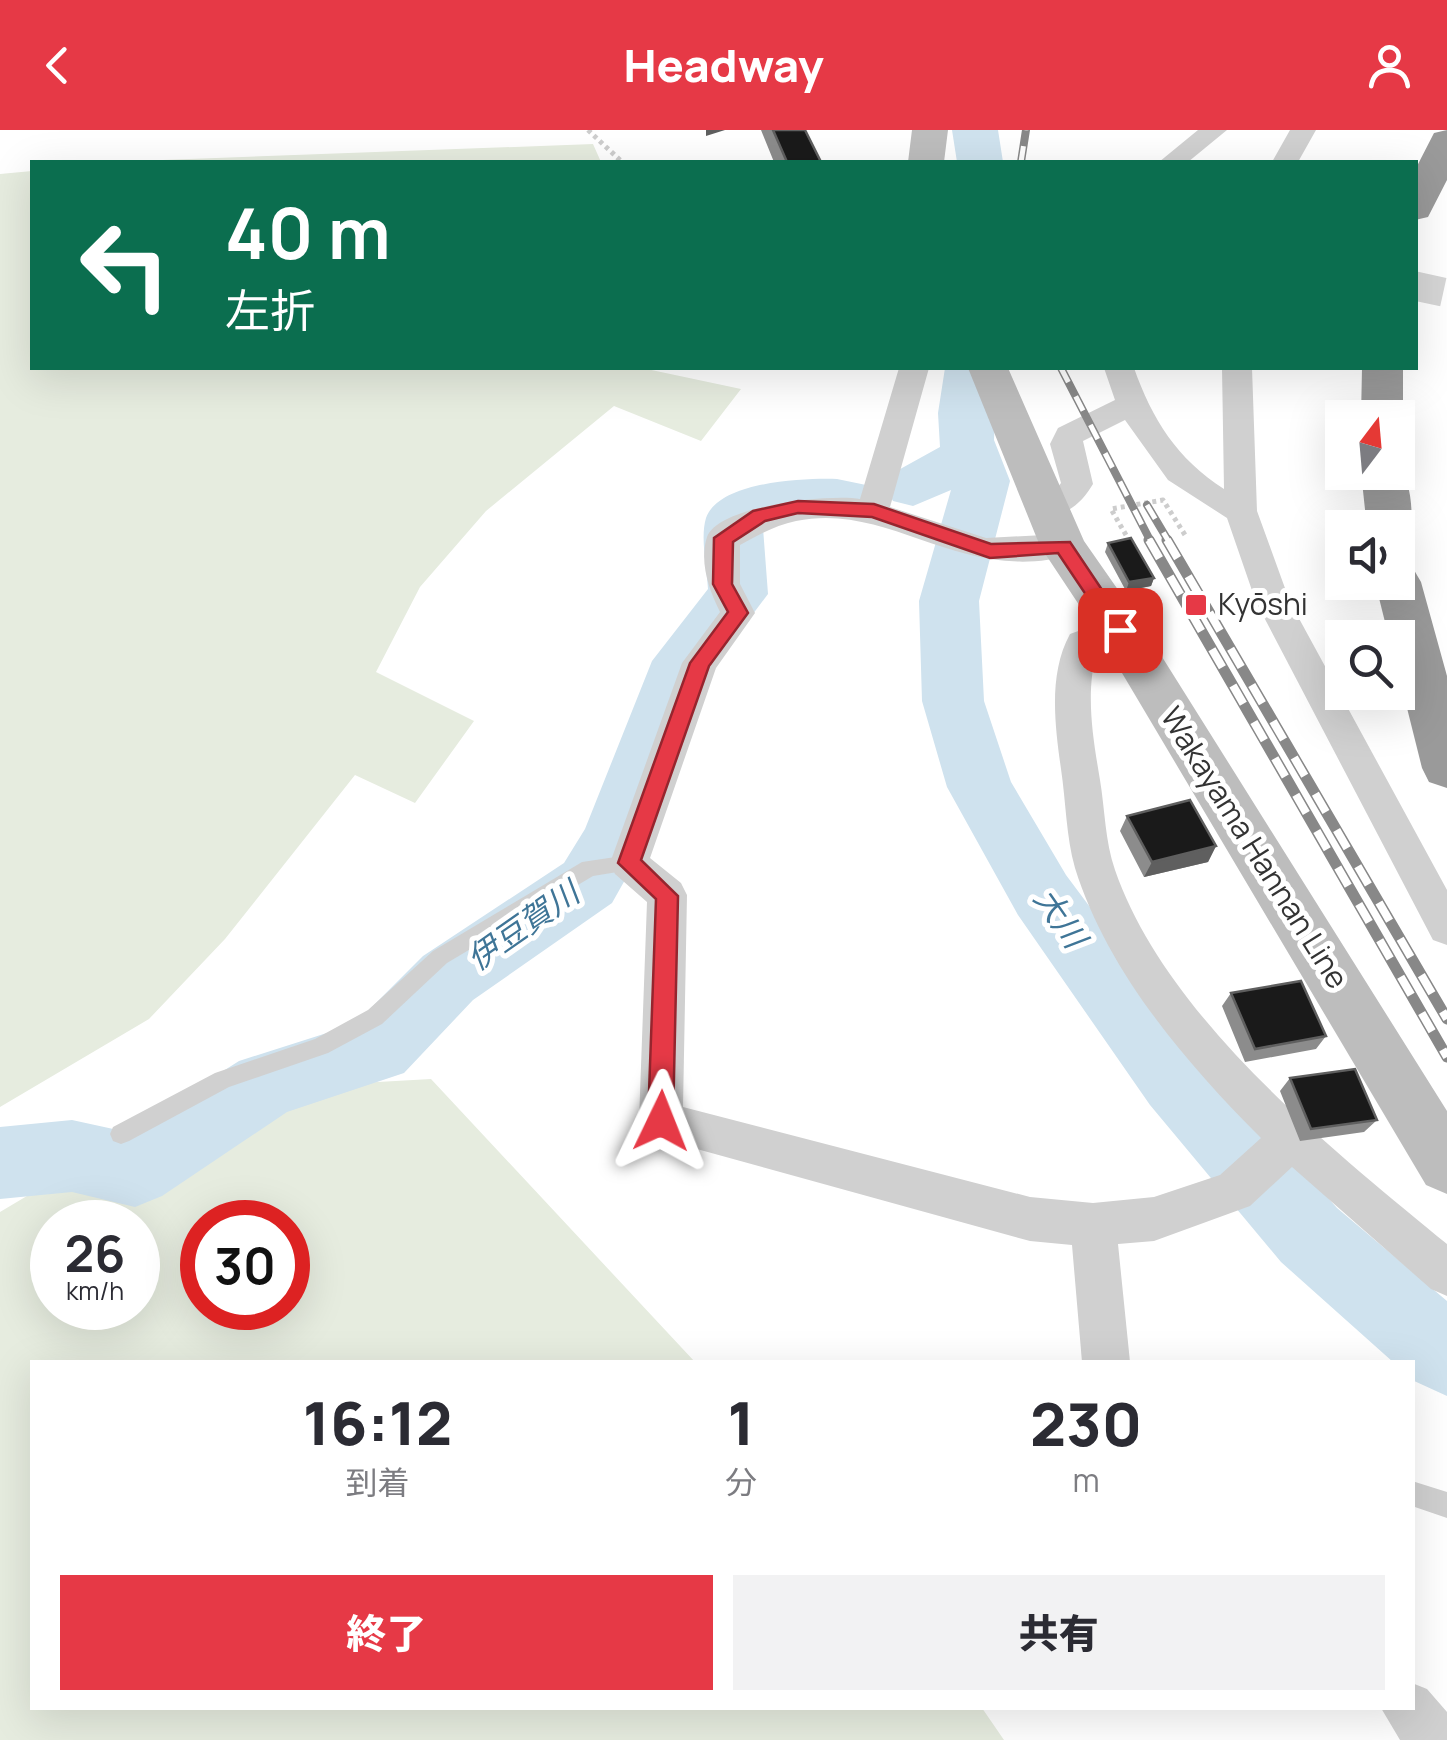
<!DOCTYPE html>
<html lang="ja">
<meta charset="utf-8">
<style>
:root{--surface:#fff;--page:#f2f2f3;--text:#2b2b33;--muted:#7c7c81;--accent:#e63946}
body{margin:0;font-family:Manrope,"Noto Sans JP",sans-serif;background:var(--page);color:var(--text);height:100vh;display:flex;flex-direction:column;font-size:38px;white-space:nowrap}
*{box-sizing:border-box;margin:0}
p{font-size:32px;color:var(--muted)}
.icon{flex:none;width:55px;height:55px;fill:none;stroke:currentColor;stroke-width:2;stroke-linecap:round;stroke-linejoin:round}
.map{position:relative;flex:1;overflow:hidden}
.side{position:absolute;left:30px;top:1230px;width:1385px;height:350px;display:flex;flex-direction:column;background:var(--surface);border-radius:0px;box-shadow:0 10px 40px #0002}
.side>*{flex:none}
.hud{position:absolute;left:30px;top:30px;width:1388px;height:210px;border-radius:0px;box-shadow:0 10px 40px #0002;background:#0b6e4f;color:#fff;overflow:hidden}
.needle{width:65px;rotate:16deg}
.fabs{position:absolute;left:1325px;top:270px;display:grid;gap:20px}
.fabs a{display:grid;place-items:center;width:90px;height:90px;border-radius:0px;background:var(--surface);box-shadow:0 10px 40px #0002;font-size:50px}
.speed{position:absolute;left:30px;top:1070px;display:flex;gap:20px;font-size:50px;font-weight:700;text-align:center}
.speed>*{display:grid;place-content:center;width:130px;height:130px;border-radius:50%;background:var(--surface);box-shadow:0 10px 40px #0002;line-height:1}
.speed small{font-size:25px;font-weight:400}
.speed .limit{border:15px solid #d22;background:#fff;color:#111}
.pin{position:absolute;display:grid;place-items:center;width:85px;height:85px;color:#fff;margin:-42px;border-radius:20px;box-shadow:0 5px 15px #0006}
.me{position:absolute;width:110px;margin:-55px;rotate:2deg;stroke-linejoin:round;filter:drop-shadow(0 0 8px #0008)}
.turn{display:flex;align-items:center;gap:35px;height:210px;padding:0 30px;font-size:45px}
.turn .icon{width:130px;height:130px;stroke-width:2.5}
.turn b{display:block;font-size:70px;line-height:85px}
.eta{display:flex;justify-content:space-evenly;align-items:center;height:170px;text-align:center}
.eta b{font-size:60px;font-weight:800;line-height:70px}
.cta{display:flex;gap:20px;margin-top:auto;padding:20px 30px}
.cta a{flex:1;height:115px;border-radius:0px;background:var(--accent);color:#fff;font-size:40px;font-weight:800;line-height:115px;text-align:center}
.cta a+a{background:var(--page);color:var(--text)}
header{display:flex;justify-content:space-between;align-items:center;height:130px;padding:0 30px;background:var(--accent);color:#fff;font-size:45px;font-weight:800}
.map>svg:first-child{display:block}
</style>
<header><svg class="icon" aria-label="back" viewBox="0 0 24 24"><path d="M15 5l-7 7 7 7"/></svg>Headway<svg class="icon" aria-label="person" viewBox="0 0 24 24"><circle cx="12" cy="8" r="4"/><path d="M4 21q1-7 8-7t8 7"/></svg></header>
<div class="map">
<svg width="1447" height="1610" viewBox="0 0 1447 1610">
<rect width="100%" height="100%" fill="#fff"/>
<path fill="#e6ecdf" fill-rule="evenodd" d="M593 14 601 32H109Z
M32 41V238H642L741 259 701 311 614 276 486 381 420 457 376 542 474 591 415 673 355 645 225 809 149 889 0 977V44Z
M431 949 695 1232H32V1578H982L1004 1610H0V1082L202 962ZM52 1092H138V1178H52ZM202 1092H288V1178H202Z"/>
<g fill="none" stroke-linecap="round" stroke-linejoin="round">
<path fill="#cfe2ee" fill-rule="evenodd" d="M952 0H998L1003 32H957Z
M945 238H997L994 310 1010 351 979 471 984 571 1011 652 1066 745 1202 927 1337 1078 1447 1171V1266L1412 1250V1232H1393L1281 1132 1150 975 1018 785 947 657 922 571 919 471 951 360 913 376 893 371 885 357 893 343 940 317 938 283Z
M837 349 871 356 879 370 871 384C835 394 797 379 763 398L768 464 710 541 648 709 612 773 473 870 404 943 287 982 162 1066 135 1077 72 1062 0 1069V997L72 990 127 1002 239 931 355 894 423 826 564 733 585 699 652 531 708 459C707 439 700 407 706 388 719 351 805 348 837 349Z"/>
<path stroke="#d6d6d6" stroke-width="29" stroke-dasharray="29 15" stroke-linecap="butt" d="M1415 156 1447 163"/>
<path stroke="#cdcdcd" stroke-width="5" stroke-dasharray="4 4" stroke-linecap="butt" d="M588 0 622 32
M1130 412 1111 379 1163 370 1185 405"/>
<path stroke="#cdcdcd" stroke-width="6" stroke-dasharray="5 5" stroke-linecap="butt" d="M1128 410 1130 413"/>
<path fill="#d0d0d0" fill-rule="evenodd" d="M629 725 636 727 639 733 636 739 593 746 447 833 382 894 328 923 229 957 129 1011 121 1014 113 1011 110 1004 113 997 215 943 315 909 368 880 433 821 582 732Z
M1412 1351 1447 1362V1388L1412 1376Z"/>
<path fill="#d0d0d0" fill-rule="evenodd" d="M1198 0H1227L1188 32H1159Z
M1290 0H1316L1298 32H1272Z
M899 238H929L890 377 986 408 1063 404 1075 408 1080 416 1075 424C962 457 892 371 796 391 776 395 758 405 740 415V454L755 483 716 538 650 728 681 753 687 765 683 977 1030 1067 1093 1073 1154 1067 1220 1045 1261 1008C1186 933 1107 841 1075 738 1066 706 1066 672 1061 639 1055 596 1048 544 1070 504L1120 486 1132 490 1137 499 1132 508 1097 521C1085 563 1093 608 1100 650 1105 680 1105 711 1115 740 1166 887 1330 1018 1447 1114V1166L1431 1159 1292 1037 1250 1076 1154 1111 1118 1114 1130 1232H1082L1072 1115 1030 1111 646 1005 639 991 647 772 615 744 610 733 682 533 720 482C709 460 699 432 707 407 719 375 830 364 860 369Z
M1104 238H1134C1152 289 1177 329 1224 359L1222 238H1252L1257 381 1290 472 1447 760V815L1433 810 1256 472 1227 388 1168 350 1125 290 1083 311 1093 354C1080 376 1061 391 1035 383L1030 375 1035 367 1055 361 1061 353 1050 314 1058 298 1115 270Z
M1412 1553 1427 1559 1447 1582V1610H1400L1381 1578H1412Z"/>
<path fill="#bdbdbd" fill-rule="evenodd" d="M912 0H948L944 32H908Z
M968 238H1008L1084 411 1137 487 1447 981V1064L1426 1055 1103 511 1040 416Z"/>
<path fill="#9a9a9a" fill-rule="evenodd" d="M1447 0V50L1428 87 1415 90V40L1434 3Z
M1362 238H1403V288L1398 297V288H1361Z
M1398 331C1410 349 1417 390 1406 409L1398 412V398H1367L1361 342H1398Z
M1398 435 1414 440 1421 452 1447 546V658L1429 652 1422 638 1398 542V508H1389L1375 452H1398Z"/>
<defs>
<path id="rail-far1" d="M1021 32 1026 0
M1061 238 1151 412
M1147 375 1169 412"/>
<path id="rail" d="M1149 410 1447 927
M1167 410 1447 889"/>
</defs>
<use href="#rail-far1" stroke="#888" stroke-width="8"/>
<use href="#rail" stroke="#888" stroke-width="11"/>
<use href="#rail-far1" stroke="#fff" stroke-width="5" stroke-dasharray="16" stroke-linecap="butt"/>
<use href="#rail" stroke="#fff" stroke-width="8" stroke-dasharray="21" stroke-linecap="butt"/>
</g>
<path fill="#8c8c8c" d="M761 0H805L821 32H774Z
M1108 413 1154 448 1151 456 1126 461 1105 422Z
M1127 686 1216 716 1208 732 1144 747 1120 701Z
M1231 863 1326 906 1316 919 1245 932 1222 876Z
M1290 948 1377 990 1364 1002 1300 1011 1280 961Z"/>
<path fill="#5f5f5f" d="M706 0H725L706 6Z
M1154 448 1151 456 1126 461 1129 452Z
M1216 716 1208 732 1144 747 1152 732Z"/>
<path fill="#1a1a1a" stroke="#5f5f5f" stroke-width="2.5" d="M773 0H805L821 32H787Z
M1131 408 1154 448 1129 452 1108 413Z
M1190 670 1216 716 1152 732 1127 686Z
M1301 851 1326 906 1255 919 1231 863Z
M1355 939 1377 990 1311 999 1290 948Z"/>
<path fill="#e63946" stroke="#96252e" stroke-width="2.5" d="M798 371 874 374 991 414 1070 412 1129 500 1126 505H1113L1058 423 990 428 872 387 798 383 765 391 733 412 732 454 748 483 709 536 641 730 678 766 673 991 661 1002 648 991 656 769 618 733 690 533 728 482 713 454 714 408 753 381Z"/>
<rect fill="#e63946" stroke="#fff" stroke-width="4" x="1184" y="463" width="24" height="24" rx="5"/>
<g text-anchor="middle" stroke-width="10" stroke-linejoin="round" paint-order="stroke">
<g font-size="30" fill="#333" stroke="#fff" text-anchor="start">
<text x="1218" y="485">Kyōshi</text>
</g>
<g font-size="30" fill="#333" stroke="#fff">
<text transform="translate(1254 718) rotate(58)" y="10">Wakayama Hannan Line</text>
</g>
<g font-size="32" font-style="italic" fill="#3f7597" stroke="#fff">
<text transform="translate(1060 788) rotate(55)" y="11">大川</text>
<text transform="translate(523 796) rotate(-35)" y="11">伊豆賀川</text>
</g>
</g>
</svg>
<div class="fabs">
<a><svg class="needle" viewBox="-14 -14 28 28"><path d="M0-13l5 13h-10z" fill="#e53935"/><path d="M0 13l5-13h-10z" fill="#7c7c81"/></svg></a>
<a><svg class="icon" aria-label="sound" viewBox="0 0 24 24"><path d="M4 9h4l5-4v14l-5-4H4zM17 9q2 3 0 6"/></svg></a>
<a><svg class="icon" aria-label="search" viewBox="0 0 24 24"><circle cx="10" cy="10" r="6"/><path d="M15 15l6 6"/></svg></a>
</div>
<div class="speed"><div>26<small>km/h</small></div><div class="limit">30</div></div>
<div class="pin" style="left:1120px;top:500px;background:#d93025"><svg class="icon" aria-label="arrive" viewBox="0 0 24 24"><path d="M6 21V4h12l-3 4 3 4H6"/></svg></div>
<svg class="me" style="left:661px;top:991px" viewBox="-20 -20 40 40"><path d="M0-17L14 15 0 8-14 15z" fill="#e63946" stroke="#fff" stroke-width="4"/></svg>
<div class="hud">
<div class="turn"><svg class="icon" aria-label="left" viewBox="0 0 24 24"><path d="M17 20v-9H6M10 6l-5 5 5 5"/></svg><div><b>40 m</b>左折</div></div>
</div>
<section class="side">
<div class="eta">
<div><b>16:12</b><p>到着</p></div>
<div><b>1</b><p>分</p></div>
<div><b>230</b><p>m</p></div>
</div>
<div class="cta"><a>終了</a><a>共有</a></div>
</section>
</div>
